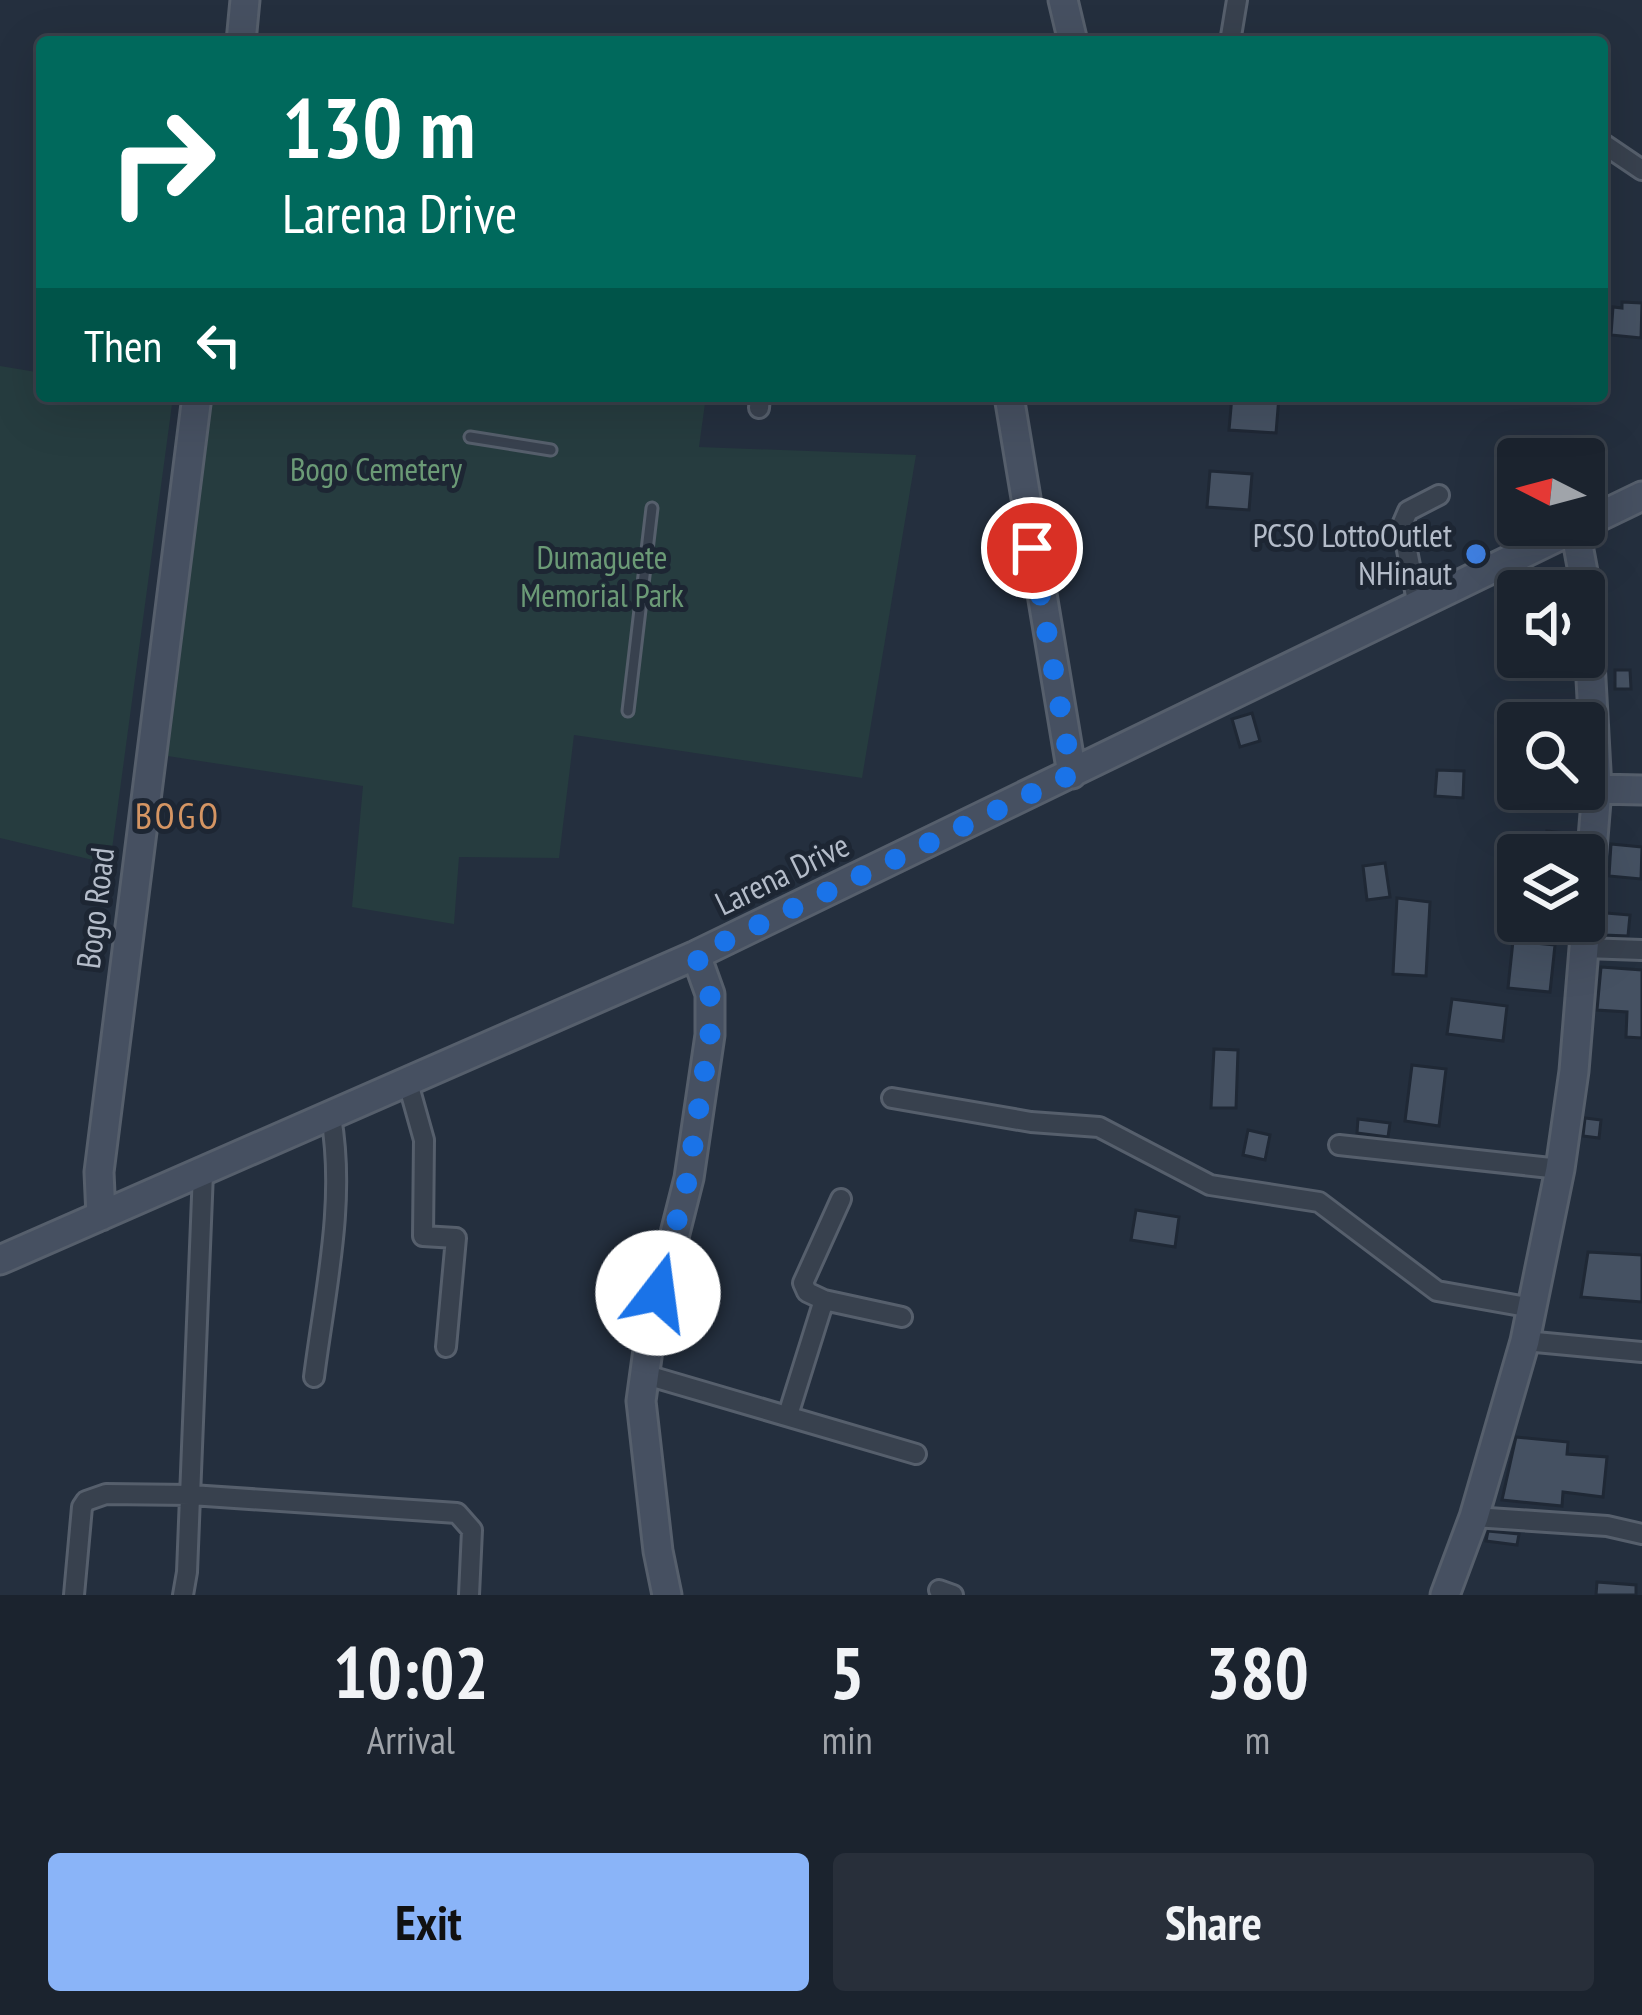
<!DOCTYPE html>
<style>
:root{--surface:#1b232e;--page:#282f3a;--text:#f1f3f6;--muted:#a0a4aa;--line:#39404a;--accent:#8ab4f8}
body{margin:0;font-family:"PT Sans Narrow",sans-serif;background:var(--page);color:var(--text);height:100vh;display:flex;flex-direction:column;font-size:45px;white-space:nowrap}
*{box-sizing:border-box;margin:0}
p{font-size:39px;color:var(--muted)}
.icon{flex:none;width:66px;height:66px;fill:none;stroke:currentColor;stroke-width:2;stroke-linecap:round;stroke-linejoin:round}
.map{position:relative;height:1595px;overflow:hidden}
.panel{display:flex;flex-direction:column;background:var(--surface);flex:1}
.panel>*{flex:none}
.top-card{position:absolute;left:36px;top:36px;width:1572px;height:366px;border-radius:12px;box-shadow:0 12px 48px #0002,0 0 0 3px var(--line);background:#00695c;color:#fff;overflow:hidden}
.needle{width:78px;rotate:276deg}
.tools{position:absolute;left:1497px;top:438px;display:grid;gap:24px}
.tools a{display:grid;place-items:center;width:108px;height:108px;border-radius:12px;background:var(--surface);box-shadow:0 12px 48px #0002,0 0 0 3px var(--line);font-size:60px}
.pin{position:absolute;display:grid;place-items:center;width:102px;height:102px;color:#fff;margin:-51px;border:6px solid #fff;border-radius:50%;box-shadow:0 3px 12px #0007}
.me{position:absolute;width:132px;margin:-66px;rotate:15deg;stroke-linejoin:round;filter:drop-shadow(0 0 9px #0008)}
.turn{display:flex;align-items:center;gap:42px;height:252px;padding:0 48px;font-size:54px}
.turn .icon{width:156px;height:156px;stroke-width:2.5}
.turn b{display:block;font-size:84px;line-height:102px}
.then{display:flex;align-items:center;height:114px;padding:0 48px;background:#0003;gap:24px;font-size:45px}
.eta{display:flex;justify-content:space-evenly;align-items:center;height:204px;text-align:center}
.eta b{font-size:72px;font-weight:800;line-height:84px}
.action{display:flex;gap:24px;margin-top:auto;padding:24px 48px}
.action a{flex:1;height:138px;border-radius:12px;background:var(--accent);color:#111;font-size:48px;font-weight:800;line-height:138px;text-align:center}
.action a+a{background:var(--page);color:var(--text)}
.map>svg:first-child{display:block}
</style>
<div class="map">
<svg width="1642" height="1595" viewBox="0 0 1642 1595">
<rect width="100%" height="100%" fill="#242f3e"/>
<path fill="#263c3f" d="M0 366 42 373V396L173 397 110 864 0 838Z
M211 396H706L699 447 916 455 862 778 574 735 559 858 459 857 454 924 352 907 363 786 161 755Z"/>
<path fill="#455162" stroke="#1f2835" stroke-width="3" d="M1622 302 1642 303 1641 338 1611 335 1613 307 1622 308Z
M1232 396H1279L1276 433 1229 430Z
M1210 471 1252 474 1249 510 1207 507Z
M1565 572 1568 591H1551L1550 573Z
M1615 670H1630L1631 689H1615Z
M1252 713 1260 741 1240 747 1232 719Z
M1437 770 1464 771 1463 798 1435 796Z
M1547 831 1575 834 1574 855H1545Z
M1611 844 1642 847 1641 879 1609 876Z
M1385 863 1390 897 1367 900 1363 866Z
M1397 898 1430 902 1426 976 1393 974Z
M1606 913 1630 915 1628 936 1604 935Z
M1513 941 1555 945 1550 992 1508 988Z
M1601 967 1642 970V1038L1626 1037 1627 1012 1597 1010Z
M1452 999 1507 1006 1503 1041 1447 1034Z
M1214 1049 1238 1050 1236 1108H1211Z
M1412 1065 1446 1069 1439 1126 1405 1121Z
M1585 1118 1601 1120 1599 1138 1583 1136Z
M1358 1119 1390 1123 1388 1137 1357 1133Z
M1248 1130 1270 1135 1265 1160 1243 1155Z
M1136 1210 1179 1217 1175 1247 1131 1240Z
M1588 1252 1642 1255V1302L1581 1297Z
M1516 1437 1568 1442 1567 1454 1607 1457 1603 1497 1563 1492 1562 1506 1502 1500Z
M1488 1531 1519 1534 1517 1545 1486 1541Z
M1597 1582 1636 1585V1595H1596Z"/>
<g fill="none" stroke-linecap="round" stroke-linejoin="round">
<defs>
<path id="lane" d="M470 437 551 450
M1515 471 1518 472
M628 711 652 508"/>
<path id="street" d="M1230 42 1237 0
M1602 143 1642 170
M759 408 760 396
M1418 606 1402 525 1408 511 1439 495
M1584 948 1642 950
M408 1083 424 1140 423 1236 456 1238 446 1347
M892 1098 1031 1122 1099 1127 1210 1185 1319 1202 1437 1291 1532 1308
M1339 1145 1560 1169
M824 1300 902 1317
M1525 1341 1642 1352
M643 1374 916 1454
M314 1377C325 1291 346 1202 331 1117
M788 1415 824 1300 807 1292 803 1283 841 1199
M1474 1517 1607 1526 1642 1534
M939 1590 953 1595
M74 1595 82 1507 86 1501 106 1494 191 1495 457 1513 472 1530 469 1595
M183 1595 187 1572 203 1172"/>
<path id="secondary" d="M1063 0 1073 42
M241 42 245 0
M1009 396 1072 774
M1584 524 1642 496
M1597 789 1642 790
M101 1216 99 1172 197 396
M0 1260 696 955 1582 525
M667 1595 658 1551 641 1401 651 1328 689 1178 710 1035V994L696 955
M1445 1595 1474 1517 1525 1341 1560 1169 1574 1071 1597 789 1586 588 1575 529"/>
</defs>
<use href="#lane" stroke="#565f6c" stroke-width="15"/>
<use href="#street" stroke="#565f6c" stroke-width="24"/>
<use href="#secondary" stroke="#565f6c" stroke-width="33"/>
<use href="#lane" stroke="#38414e" stroke-width="9"/>
<use href="#street" stroke="#38414e" stroke-width="18"/>
<use href="#secondary" stroke="#465061" stroke-width="27"/>
</g>
<g fill="none" stroke-linecap="round" stroke-linejoin="round">
<path stroke="#1a73e8" stroke-width="21" stroke-dasharray="0 37.8" d="M658 1293 688 1178 710 1035V994L696 955 1072 774 1032 548"/>
</g>
<circle fill="#3f7fe0" stroke="#1d2633" stroke-width="4.5" cx="1476" cy="554" r="12"/>
<g text-anchor="middle" stroke-width="10" stroke-linejoin="round" paint-order="stroke">
<g font-size="33" fill="#6b9a76" stroke="#1d2633">
<text x="376" y="481">Bogo Cemetery</text>
<text x="602" y="569">Dumaguete<tspan x="602" dy="38">Memorial Park</tspan></text>
</g>
<g font-size="33" fill="#b4bcc9" stroke="#1d2633" text-anchor="end">
<text x="1452" y="547">PCSO LottoOutlet<tspan x="1452" dy="38">NHinaut</tspan></text>
</g>
<g font-size="33" fill="#b4bcc9" stroke="#1d2633">
<text transform="translate(782 874) rotate(-26)" y="12">Larena Drive</text>
<text transform="translate(95 908) rotate(-83)" y="12">Bogo Road</text>
</g>
<g font-size="36" letter-spacing="3" fill="#d59563" stroke="#1d2633">
<text x="178" y="829">BOGO</text>
</g>
</g>
</svg>
<div class="tools">
<a><svg class="needle" viewBox="-14 -14 28 28"><path d="M0-13l5 13h-10z" fill="#e53935"/><path d="M0 13l5-13h-10z" fill="#a0a4aa"/></svg></a>
<a><svg class="icon" aria-label="sound" viewBox="0 0 24 24"><path d="M4 9h4l5-4v14l-5-4H4zM17 9q2 3 0 6"/></svg></a>
<a><svg class="icon" aria-label="search" viewBox="0 0 24 24"><circle cx="10" cy="10" r="6"/><path d="M15 15l6 6"/></svg></a>
<a><svg class="icon" aria-label="layers" viewBox="0 0 24 24"><path d="M12 4l9 5-9 5-9-5zM3 14l9 5 9-5"/></svg></a>
</div>
<div class="pin" style="left:1032px;top:548px;background:#d93025"><svg class="icon" aria-label="arrive" viewBox="0 0 24 24"><path d="M6 21V4h12l-3 4 3 4H6"/></svg></div>
<svg class="me" style="left:658px;top:1293px" viewBox="-20 -20 40 40"><circle r="19" fill="#fff"/><path d="M0-13L10 11 0 6-10 11z" fill="#1a73e8"/></svg>
<div class="top-card">
<div class="turn"><svg class="icon" aria-label="right" viewBox="0 0 24 24"><path d="M7 20v-9h11M14 6l5 5-5 5"/></svg><div><b>130 m</b>Larena Drive</div></div>
<div class="then">Then<svg class="icon" aria-label="left" viewBox="0 0 24 24"><path d="M17 20v-9H6M10 6l-5 5 5 5"/></svg></div>
</div>
</div>
<section class="panel">
<div class="eta">
<div><b>10:02</b><p>Arrival</p></div>
<div><b>5</b><p>min</p></div>
<div><b>380</b><p>m</p></div>
</div>
<div class="action"><a>Exit</a><a>Share</a></div>
</section>
